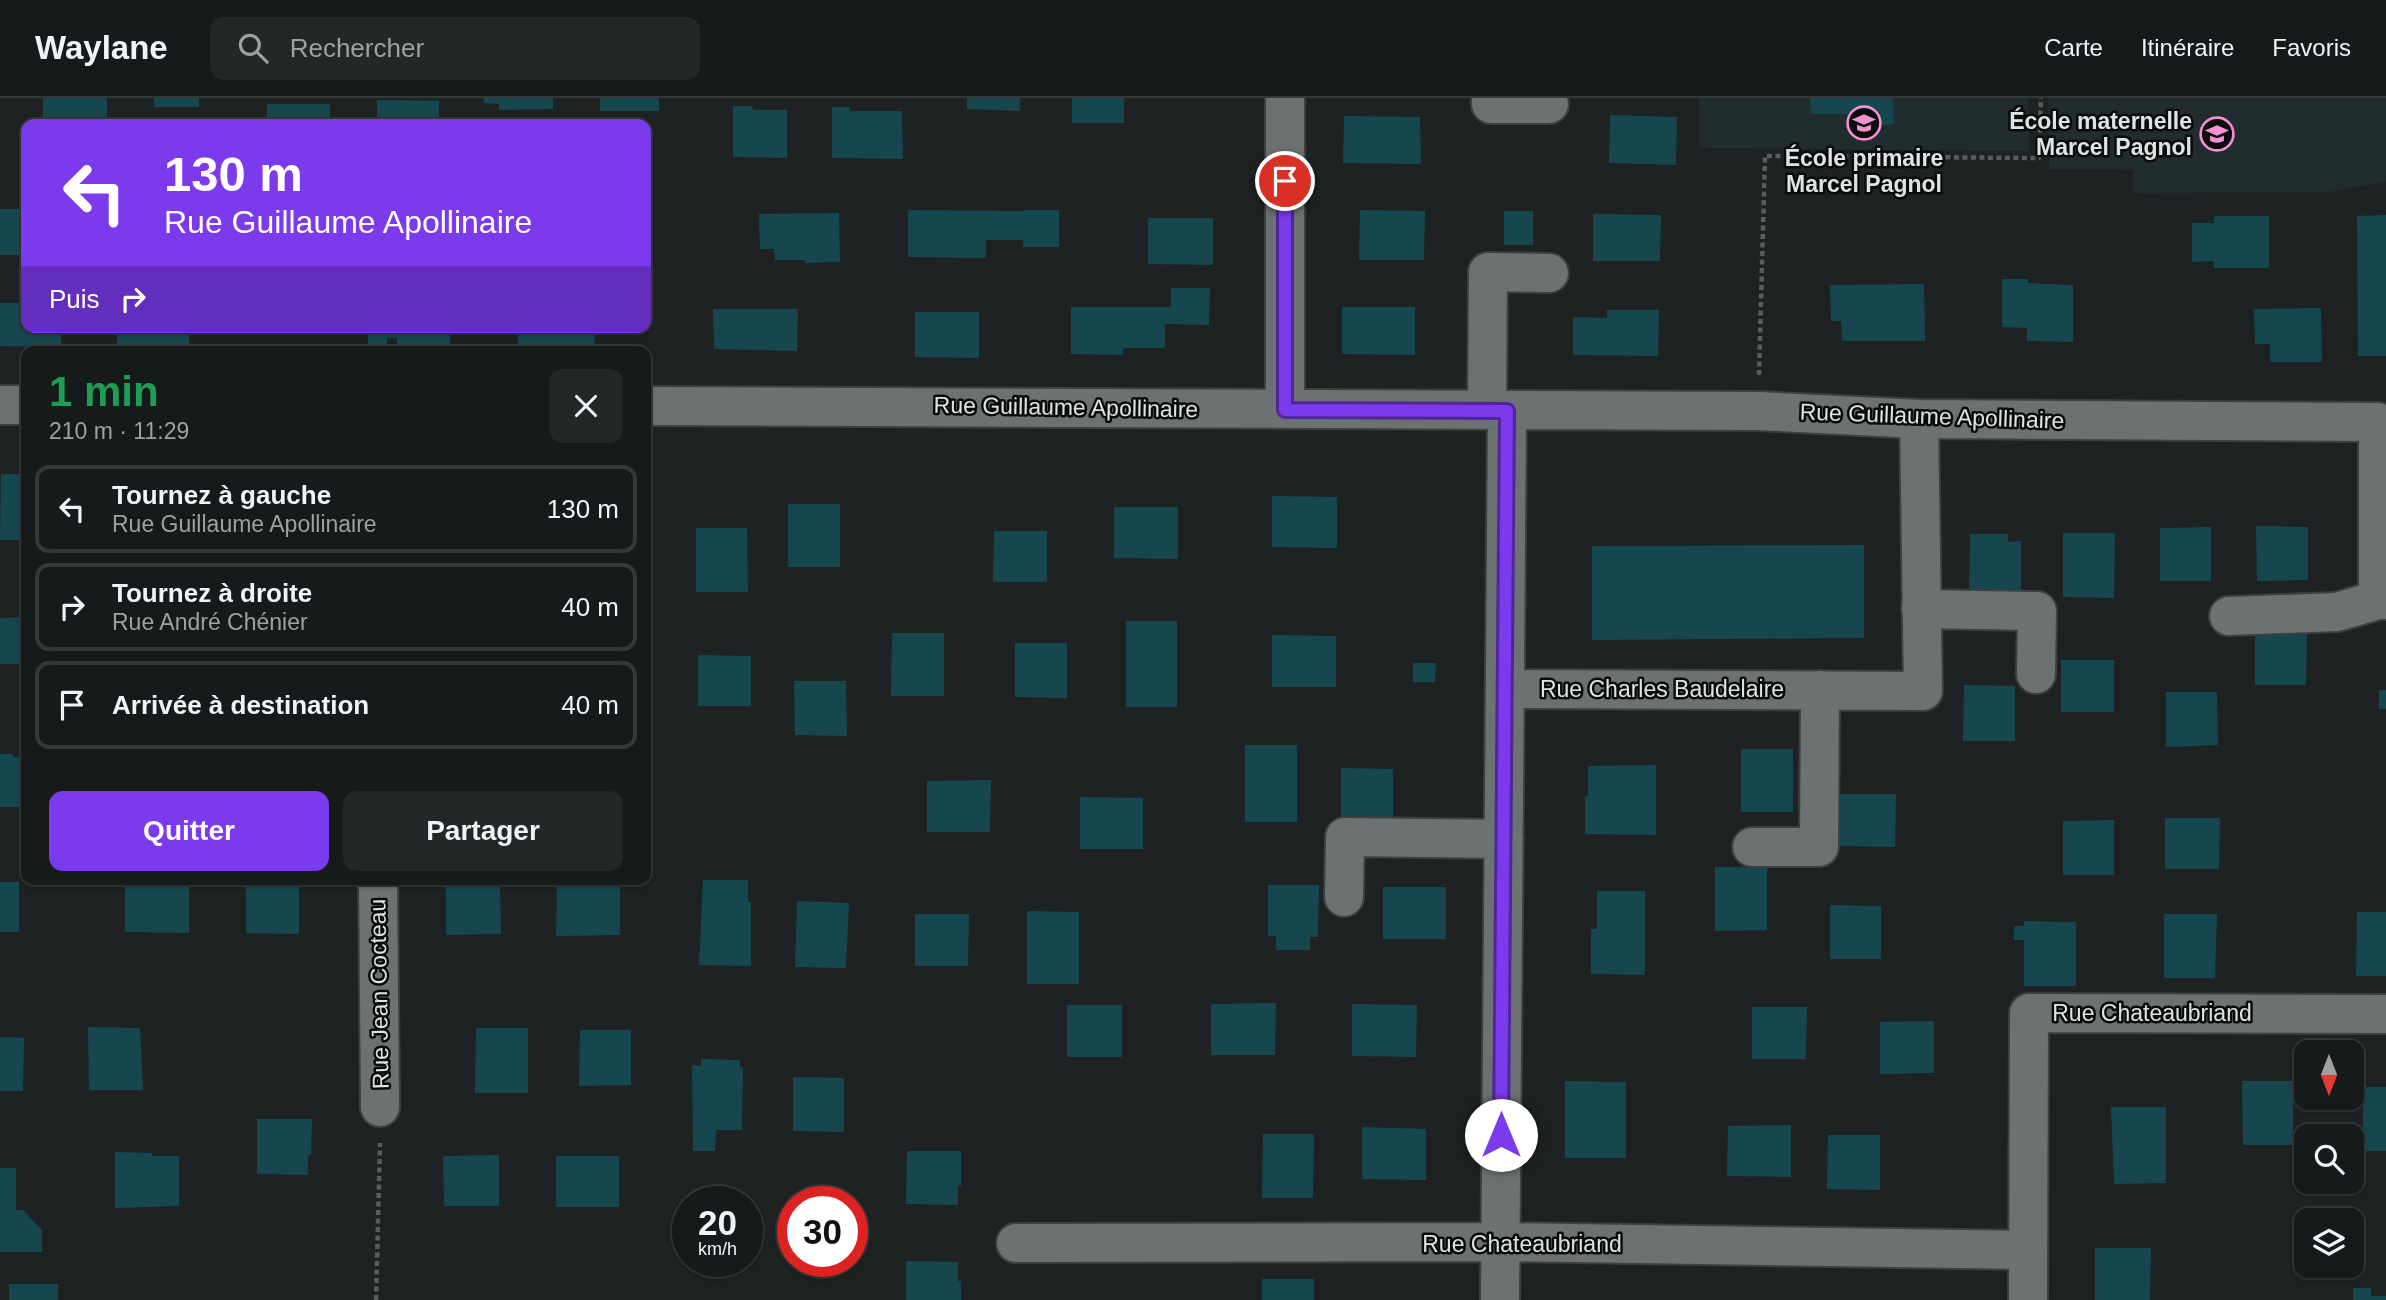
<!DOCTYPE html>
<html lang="fr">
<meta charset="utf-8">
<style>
:root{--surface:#161a1a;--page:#232727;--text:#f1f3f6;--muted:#9ea1a2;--line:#353839;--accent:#7c3aed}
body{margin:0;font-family:Arial,sans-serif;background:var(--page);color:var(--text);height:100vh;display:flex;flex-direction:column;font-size:26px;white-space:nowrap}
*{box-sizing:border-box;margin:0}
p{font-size:23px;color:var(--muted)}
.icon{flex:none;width:38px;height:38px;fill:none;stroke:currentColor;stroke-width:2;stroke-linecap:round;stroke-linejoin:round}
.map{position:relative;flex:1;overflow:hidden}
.details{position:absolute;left:21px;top:248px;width:630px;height:539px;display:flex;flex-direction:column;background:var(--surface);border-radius:14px;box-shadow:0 2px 5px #0004,0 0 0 2px var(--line)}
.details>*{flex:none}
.top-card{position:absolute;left:21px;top:21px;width:630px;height:214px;border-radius:14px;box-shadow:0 2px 5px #0004,0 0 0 2px var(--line);background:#7c3aed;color:#fff;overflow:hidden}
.needle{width:46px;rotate:180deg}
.tools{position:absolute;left:2294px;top:942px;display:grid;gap:14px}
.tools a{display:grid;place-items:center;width:70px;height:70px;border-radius:14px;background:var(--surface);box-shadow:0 2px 5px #0004,0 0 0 2px var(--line);font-size:35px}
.speed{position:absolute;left:672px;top:1088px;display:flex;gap:14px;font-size:35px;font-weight:700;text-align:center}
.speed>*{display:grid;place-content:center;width:91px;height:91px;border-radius:50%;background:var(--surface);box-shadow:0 2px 5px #0004,0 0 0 2px var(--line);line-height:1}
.speed small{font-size:18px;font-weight:400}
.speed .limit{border:10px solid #d22;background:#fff;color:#111}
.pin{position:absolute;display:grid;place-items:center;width:60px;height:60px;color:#fff;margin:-30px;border:4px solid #fff;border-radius:50%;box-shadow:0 2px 7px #0007}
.me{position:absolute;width:77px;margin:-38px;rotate:0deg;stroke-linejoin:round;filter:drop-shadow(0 0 5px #0008)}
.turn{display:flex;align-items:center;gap:24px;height:147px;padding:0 28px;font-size:32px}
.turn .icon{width:91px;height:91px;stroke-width:2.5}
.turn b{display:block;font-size:49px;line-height:60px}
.then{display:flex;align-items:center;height:66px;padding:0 28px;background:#0003;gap:14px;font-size:26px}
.round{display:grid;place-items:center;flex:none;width:74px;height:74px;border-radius:14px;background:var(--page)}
.headline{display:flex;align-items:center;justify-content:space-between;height:119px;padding:0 28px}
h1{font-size:42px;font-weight:700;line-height:52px;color:#1e9e55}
.action{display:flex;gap:14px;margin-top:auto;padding:14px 28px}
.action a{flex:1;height:80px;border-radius:14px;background:var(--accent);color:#fff;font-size:28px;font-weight:700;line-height:80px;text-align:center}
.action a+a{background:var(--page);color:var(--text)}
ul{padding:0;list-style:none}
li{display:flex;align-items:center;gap:21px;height:88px;margin:0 14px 10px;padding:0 14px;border:4px solid var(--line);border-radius:14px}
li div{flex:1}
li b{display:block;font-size:26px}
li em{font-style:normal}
header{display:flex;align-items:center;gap:42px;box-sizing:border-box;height:98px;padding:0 35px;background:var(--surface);border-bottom:2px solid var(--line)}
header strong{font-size:33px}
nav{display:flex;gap:38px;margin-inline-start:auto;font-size:24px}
.search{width:490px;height:63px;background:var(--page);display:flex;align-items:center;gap:18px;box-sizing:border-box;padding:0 24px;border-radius:14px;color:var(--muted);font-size:26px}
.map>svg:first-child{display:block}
</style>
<header>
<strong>Waylane</strong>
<div class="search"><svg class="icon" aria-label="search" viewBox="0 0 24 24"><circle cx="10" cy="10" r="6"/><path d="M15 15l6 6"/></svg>Rechercher</div>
<nav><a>Carte</a><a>Itinéraire</a><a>Favoris</a></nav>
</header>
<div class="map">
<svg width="2386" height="1202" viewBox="0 0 2386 1202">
<rect width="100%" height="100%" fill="#1e2223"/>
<path fill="#212c2e" d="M1699 0H2028L2029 53 1699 50Z
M2048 0H2386V84L2329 94 2134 95 2133 72 2049 71Z"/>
<path fill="#17474e" d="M43 0H107V24H43Z
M154 0H199V9H154Z
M484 0H553V11L499 12V6L484 5Z
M600 0H659V13H600Z
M967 0H1020V13L967 11Z
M1072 0H1124V25H1072Z
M1810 0H1893L1894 26 1853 28 1852 16H1811Z
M377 2 439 3V26H377Z
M267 6H330V26H267Z
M733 8H752L753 12H787V60L733 59Z
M832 9H849L850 13H902L903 61 832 60Z
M1610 17 1677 19 1676 67 1609 65Z
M1344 18 1420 19 1421 66 1343 65Z
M0 111H26V157H0Z
M908 112 1024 113V112H1059V149H1023V142H986V160L908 159Z
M1360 112 1425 113 1424 162H1359Z
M1504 113H1533V147H1504Z
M839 115 840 164 805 165V162H775L774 151H760L759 116Z
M1593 116 1661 117 1660 163H1593Z
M2386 117V258H2358L2357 118Z
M2214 118H2269V170H2214V163L2192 164V125H2214Z
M1148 120H1213V167L1148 166Z
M2002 181H2028V185L2073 187V244L2027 243V230L2002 229Z
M1924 186 1925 243H1842L1841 223H1831L1830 187Z
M1171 190H1210L1209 227 1165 226V250H1123V257L1071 256V209H1171Z
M0 205H26V229H61V249L0 248Z
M1342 209H1415V257L1342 256Z
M2321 210 2322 264H2270V246H2255L2254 211Z
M713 211H798L797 253 714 251Z
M1607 212H1659L1658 258 1573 257V219L1607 220Z
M915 214H979V260L915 259Z
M117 229H189V251H179V254H119V251H117Z
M368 229H450V253L397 251V240H387V253H368Z
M518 229H595L594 254 518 250Z
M1 376H26V442H0Z
M1272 398 1337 399V450L1272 449Z
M788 406H840V469H788Z
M1114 409H1178V461L1114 460Z
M2256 428 2308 429V482L2257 483Z
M2211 429V483H2160V430Z
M696 430H747L748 494H696Z
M994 433H1047V484H993Z
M2063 435H2115L2114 500 2063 499Z
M1970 436H2008V444L2021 443V498H1969Z
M1864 447V540L1592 542V448Z
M26 519V566H0V520Z
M1126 523H1177V609H1126Z
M2255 532H2307L2306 587H2255Z
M892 535H944V598H891Z
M1272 537 1336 538V589H1272Z
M1015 545H1067V600L1015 599Z
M698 557 751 558V608H698Z
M2061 562H2114V614H2061Z
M1413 565H1436L1435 584H1413Z
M794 583H846L847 638 795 637Z
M1964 587 2015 588V643H1963Z
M2379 592H2386V611H2379Z
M2166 594H2217L2218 647 2166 649Z
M1245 647H1297V724H1245Z
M1741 651H1793V714H1741Z
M0 656H13V659H26V709H0Z
M1656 667V737L1585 736V698H1588V668Z
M1341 670 1393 671V725H1341Z
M991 682 990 734H927V683Z
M1832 696H1896L1895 749 1831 748Z
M1080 699 1143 700V751H1080Z
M2165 720H2220L2219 771H2165Z
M2114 722V777H2063V723Z
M1715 769H1767V832L1715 833Z
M703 782H748V804H751V868L699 867Z
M246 783 299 784V836L246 835Z
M0 784H19V834H0Z
M125 784H189V835L125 834Z
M446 784H500L501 836 446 837Z
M620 785V837L556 838 557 786Z
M1268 787H1319L1318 839H1310V852H1276V838H1268Z
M1383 789H1446V841H1383Z
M1597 793H1645V877L1591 876V831H1597Z
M797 803 849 805 846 870 795 869Z
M1830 807 1881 808V861H1830Z
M1027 813 1079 814V886H1027Z
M2357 814H2386V878H2356Z
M915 816H969L968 868H915Z
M2164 816H2217L2215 880H2164Z
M2024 823 2076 824V888H2024V842H2014V828H2024Z
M1276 905 1275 957H1211V906Z
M1352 906 1417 907 1416 959 1352 958Z
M1067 907H1122V959H1067Z
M1752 909H1807L1806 961H1752Z
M1934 923V975L1880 976V924Z
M88 929 140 930 143 992H89Z
M476 930H528V995H475Z
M580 932H631V987L579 988Z
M0 939 24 940 23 993H0Z
M701 961 740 962V969H743L742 1032H716L715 1053H693L692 967 701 968Z
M793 979 844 980V1034L793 1033Z
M1565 983 1626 984V1060H1565Z
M2242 983H2305V1003H2293V1047H2243Z
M2363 989H2386V1053H2363Z
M2111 1009H2166V1085L2114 1086Z
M257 1021H312L311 1057H308V1077L257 1076Z
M1791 1027V1079L1727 1078 1728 1028Z
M1362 1029 1426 1031V1082L1362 1081Z
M1263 1036H1314L1313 1100H1262Z
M1828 1037H1880V1092L1827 1091Z
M907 1053H961V1088L958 1087V1107L906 1106Z
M115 1054 152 1055V1058H179V1108L115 1110Z
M499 1057V1108H444L443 1058Z
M556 1058H619V1109H556Z
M0 1070H16V1112H23L42 1132V1154H0Z
M2095 1150H2151L2150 1202H2095Z
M906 1163 958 1164V1183H961V1202H906Z
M1262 1181H1314V1202H1262Z
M9 1186H58V1202H9Z
M2353 1190H2371V1198H2386V1202H2353Z"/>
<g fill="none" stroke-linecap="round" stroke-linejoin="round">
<defs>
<path id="minor" d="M1285 0V311
M1491 0V6H1549
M0 307H26
M646 308 1758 313 1919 321 2378 324V502H2386
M1487 311 1488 174 1549 175
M1921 511 2037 513 2036 576
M2229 518 2337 514 2378 502
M1505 591 1923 593 1919 321
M1752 749H1819L1820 592
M378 782 380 1009
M1344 799 1345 739 1504 741
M1016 1145 1500 1144 2028 1152
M1500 1202 1507 313
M2028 1202 2029 915 2386 916"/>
</defs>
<use href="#minor" stroke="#3c4040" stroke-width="42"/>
<path stroke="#5a5d5e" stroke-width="4.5" stroke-dasharray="5 3.5" stroke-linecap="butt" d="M1759 277 1765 58 2039 60 2041 0
M376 1202 380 1045"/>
<use href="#minor" stroke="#6c7172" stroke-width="38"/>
</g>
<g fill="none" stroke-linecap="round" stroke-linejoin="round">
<defs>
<path id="route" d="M1285 83V312L1507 313 1501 1037"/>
</defs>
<use href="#route" stroke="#51269a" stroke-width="18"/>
<use href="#route" stroke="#7c3aed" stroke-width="12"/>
</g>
<defs>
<symbol id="school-ring" viewBox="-11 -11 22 22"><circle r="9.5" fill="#090b0c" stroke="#f590d1" stroke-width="1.5"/><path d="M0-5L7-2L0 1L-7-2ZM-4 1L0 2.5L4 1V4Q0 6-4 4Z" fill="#f590d1"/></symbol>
</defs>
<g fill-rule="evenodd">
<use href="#school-ring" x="1845" y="6" width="38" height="38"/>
<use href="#school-ring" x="2198" y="17" width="38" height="38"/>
</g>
<g text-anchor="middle" stroke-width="5" stroke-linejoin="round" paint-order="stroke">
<g font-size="23" font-weight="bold" fill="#e0e3e3" stroke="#090b0c" text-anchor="end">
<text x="2192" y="31">École maternelle<tspan x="2192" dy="26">Marcel Pagnol</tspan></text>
<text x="1864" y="68" text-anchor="middle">École primaire<tspan x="1864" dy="26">Marcel Pagnol</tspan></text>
</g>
<g font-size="23" fill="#e0e3e3" stroke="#090b0c">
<text transform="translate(1066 309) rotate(1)" y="8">Rue Guillaume Apollinaire</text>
<text transform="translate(1932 318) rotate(2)" y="8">Rue Guillaume Apollinaire</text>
<text x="1662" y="599">Rue Charles Baudelaire</text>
<text transform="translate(379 896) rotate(-91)" y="8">Rue Jean Cocteau</text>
<text x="2152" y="923">Rue Chateaubriand</text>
<text x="1522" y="1154">Rue Chateaubriand</text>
</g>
</g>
</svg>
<div class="tools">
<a><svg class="needle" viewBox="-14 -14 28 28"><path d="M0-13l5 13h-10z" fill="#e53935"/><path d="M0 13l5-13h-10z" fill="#9ea1a2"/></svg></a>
<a><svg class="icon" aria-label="search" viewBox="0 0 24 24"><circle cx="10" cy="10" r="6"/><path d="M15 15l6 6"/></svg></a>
<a><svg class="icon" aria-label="layers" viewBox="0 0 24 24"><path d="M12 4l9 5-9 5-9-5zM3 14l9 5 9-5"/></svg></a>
</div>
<div class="speed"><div>20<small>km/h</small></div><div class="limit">30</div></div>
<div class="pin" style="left:1285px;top:83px;background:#d93025"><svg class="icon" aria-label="arrive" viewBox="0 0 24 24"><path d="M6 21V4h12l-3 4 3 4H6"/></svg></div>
<svg class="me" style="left:1501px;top:1037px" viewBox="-20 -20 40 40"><circle r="19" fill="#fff"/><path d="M0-13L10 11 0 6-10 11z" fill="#7c3aed"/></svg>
<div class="top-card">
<div class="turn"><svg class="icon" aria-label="left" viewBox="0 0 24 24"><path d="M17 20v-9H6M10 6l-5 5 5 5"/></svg><div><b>130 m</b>Rue Guillaume Apollinaire</div></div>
<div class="then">Puis<svg class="icon" aria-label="right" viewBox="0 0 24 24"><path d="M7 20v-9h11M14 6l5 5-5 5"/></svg></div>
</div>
<section class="details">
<div class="headline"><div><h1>1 min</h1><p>210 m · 11:29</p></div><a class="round"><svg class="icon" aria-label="close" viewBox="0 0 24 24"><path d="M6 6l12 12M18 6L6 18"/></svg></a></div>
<ul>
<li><svg class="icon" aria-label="left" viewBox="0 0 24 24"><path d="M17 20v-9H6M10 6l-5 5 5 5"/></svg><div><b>Tournez à gauche</b><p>Rue Guillaume Apollinaire</p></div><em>130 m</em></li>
<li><svg class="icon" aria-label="right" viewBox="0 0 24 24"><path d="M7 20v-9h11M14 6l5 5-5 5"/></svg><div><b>Tournez à droite</b><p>Rue André Chénier</p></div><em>40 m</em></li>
<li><svg class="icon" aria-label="arrive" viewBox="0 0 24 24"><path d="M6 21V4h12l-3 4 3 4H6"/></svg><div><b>Arrivée à destination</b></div><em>40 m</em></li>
</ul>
<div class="action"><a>Quitter</a><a>Partager</a></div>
</section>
</div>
